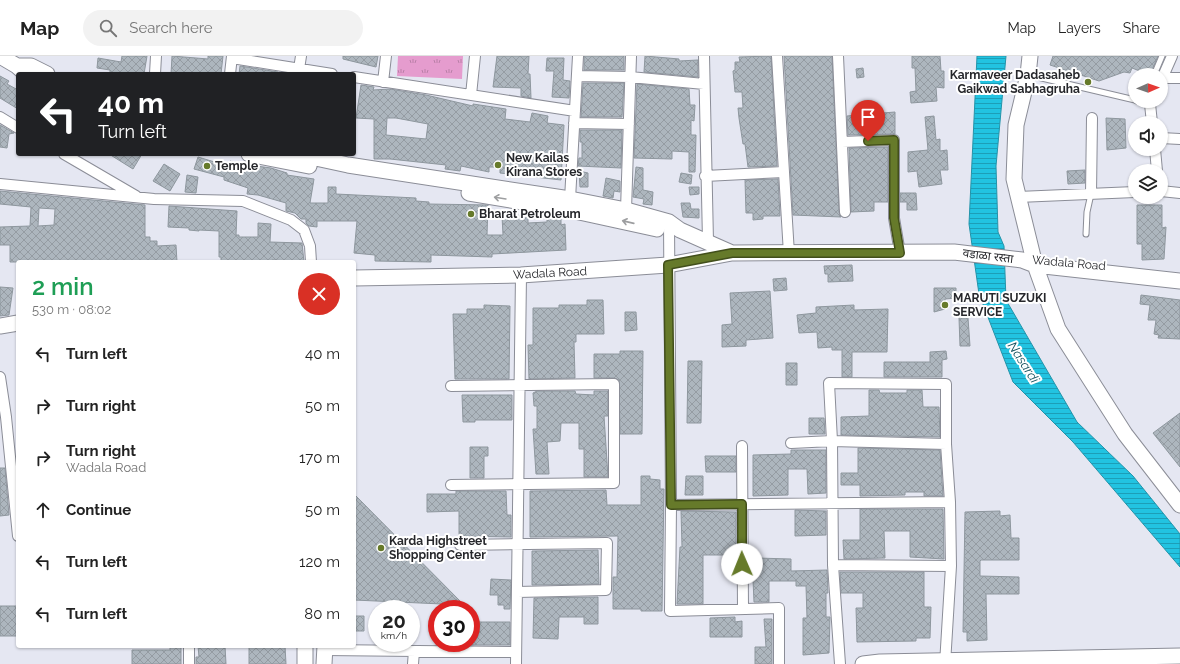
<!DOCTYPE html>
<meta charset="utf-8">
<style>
:root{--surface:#fff;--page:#f2f2f2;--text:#222;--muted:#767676;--line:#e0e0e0}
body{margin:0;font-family:Raleway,"Noto Sans Devanagari",sans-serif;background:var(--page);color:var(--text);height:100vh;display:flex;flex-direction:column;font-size:15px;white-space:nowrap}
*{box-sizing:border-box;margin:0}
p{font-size:13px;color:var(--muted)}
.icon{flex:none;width:22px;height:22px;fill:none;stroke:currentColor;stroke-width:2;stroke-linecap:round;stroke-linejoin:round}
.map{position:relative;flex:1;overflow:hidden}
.panel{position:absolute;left:16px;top:204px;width:340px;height:388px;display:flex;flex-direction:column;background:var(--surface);border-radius:4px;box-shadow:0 1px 3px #0004}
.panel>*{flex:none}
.banner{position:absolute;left:16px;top:16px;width:340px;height:84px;border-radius:4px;box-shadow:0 1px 3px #0004;background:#202124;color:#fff;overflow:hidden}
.needle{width:26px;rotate:88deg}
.tools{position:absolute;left:1128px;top:12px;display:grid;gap:8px}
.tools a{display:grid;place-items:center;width:40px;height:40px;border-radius:50%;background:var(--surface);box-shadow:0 1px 3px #0004;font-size:20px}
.speed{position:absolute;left:368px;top:544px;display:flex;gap:8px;font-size:20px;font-weight:700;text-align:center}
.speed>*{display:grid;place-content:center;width:52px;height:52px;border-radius:50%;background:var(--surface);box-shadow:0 1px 3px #0004;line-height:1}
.speed small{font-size:10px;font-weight:400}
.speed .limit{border:6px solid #d22;background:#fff;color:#111}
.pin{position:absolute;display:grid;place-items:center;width:34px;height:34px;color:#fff;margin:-41px -17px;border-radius:50% 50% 50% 0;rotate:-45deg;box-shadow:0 0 4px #0007}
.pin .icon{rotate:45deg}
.me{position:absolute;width:44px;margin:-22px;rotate:359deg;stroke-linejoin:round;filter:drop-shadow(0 0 3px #0008)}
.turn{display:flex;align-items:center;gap:14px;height:84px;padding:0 16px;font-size:18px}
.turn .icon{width:52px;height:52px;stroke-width:2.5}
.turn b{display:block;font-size:28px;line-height:34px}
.round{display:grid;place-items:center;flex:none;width:42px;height:42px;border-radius:21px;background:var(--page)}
.head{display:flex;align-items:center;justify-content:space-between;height:68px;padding:0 16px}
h1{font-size:24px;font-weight:600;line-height:30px;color:#1e9e55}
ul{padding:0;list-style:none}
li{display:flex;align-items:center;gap:12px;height:52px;padding:0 16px}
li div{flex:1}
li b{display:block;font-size:15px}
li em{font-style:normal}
header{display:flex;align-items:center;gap:24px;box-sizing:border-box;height:56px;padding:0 20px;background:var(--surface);border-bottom:1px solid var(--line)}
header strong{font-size:19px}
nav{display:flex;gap:22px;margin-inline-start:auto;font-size:14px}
.search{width:280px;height:36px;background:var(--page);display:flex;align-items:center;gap:10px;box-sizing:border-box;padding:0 14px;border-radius:22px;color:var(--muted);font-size:15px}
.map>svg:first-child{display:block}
</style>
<header>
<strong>Map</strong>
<div class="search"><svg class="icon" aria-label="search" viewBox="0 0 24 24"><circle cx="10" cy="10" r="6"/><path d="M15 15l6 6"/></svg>Search here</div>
<nav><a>Map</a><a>Layers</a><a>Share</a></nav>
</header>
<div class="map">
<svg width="1180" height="608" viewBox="0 0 1180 608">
<defs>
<pattern id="park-tufts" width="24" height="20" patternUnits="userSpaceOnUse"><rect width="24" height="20" fill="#e59cce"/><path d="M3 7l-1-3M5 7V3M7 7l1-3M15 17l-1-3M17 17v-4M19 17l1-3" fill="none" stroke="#b97fa7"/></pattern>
<pattern id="water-rules" width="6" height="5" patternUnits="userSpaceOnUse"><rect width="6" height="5" fill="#22c3e1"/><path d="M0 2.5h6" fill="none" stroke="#1d9eb7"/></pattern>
<pattern id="building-cross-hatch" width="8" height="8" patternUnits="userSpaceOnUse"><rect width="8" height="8" fill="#adb6be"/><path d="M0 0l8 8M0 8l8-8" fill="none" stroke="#959ca3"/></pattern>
</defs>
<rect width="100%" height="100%" fill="#e5e7f2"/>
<path fill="url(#park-tufts)" d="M398 0H463L462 23 397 20Z"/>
<path fill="url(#water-rules)" stroke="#2394aa" d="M977 0H1006L996 110 998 176 1004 190 1006 244 1077 366 1133 420 1180 478V511L1073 386 1013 326 979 238 969 168Z"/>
<path fill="url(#building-cross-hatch)" stroke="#8e979e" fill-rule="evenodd" d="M122 0H147L144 18 110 17V14L97 12 98 2 121 6Z
M172 0 208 3V0H223L221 18H171Z
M343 0H378L376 11 343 3Z
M497 0H529L528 18H530L531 42 521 40V32L493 31Z
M584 0H624V14H584Z
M645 0 679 3V5L698 4V21L644 16Z
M771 0 777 110 748 111 745 88H743L739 62 738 52H743L742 36H735L733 15 735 14V6H740L739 1Z
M784 0H832L839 156 841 161 793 159Z
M912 0H940L941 15H944V32L936 31 937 45 911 47 910 36 916 35 915 12H912Z
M1053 0H1158L1150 19 1132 12 1130 17 1124 16 1099 25 1050 9Z
M547 2H564L563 24 570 25 569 42 552 41 554 15H546Z
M240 10 278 16V18H239Z
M863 12 864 21 857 22 856 13Z
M0 20 9 25 7 28 18 34V53L0 42Z
M583 27H624L622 61H581Z
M637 28 689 33 690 49H695L694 65 691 64V79H696L695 116H689V96L672 95V103L634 102Z
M361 29 374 31 373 34 390 33 426 39 473 50V48L506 53 505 63 530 66 532 57 548 60 547 67 564 69 561 124 500 117V111H489V116L461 110 460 115 445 113 446 109 390 103H374V63L356 62ZM387 62H396L428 68 426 83 386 79Z
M895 56V78L848 79 847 60Z
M934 60 936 84 940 83V95L947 94 948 114H940L942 128 919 131 917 115 908 116V96L928 94 925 61Z
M1106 62 1125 63 1126 92 1107 94Z
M0 69 14 77 9 78 7 92 0 91Z
M580 74H622L621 112 578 110 579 102H582V86H580Z
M888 91V146H874V155L851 156 849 92Z
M109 98H142L133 113Z
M198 101 228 110 230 105 249 111V109L271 112 287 117V119L314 123 310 147H328V131H336V138L416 142V145L429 146V148L488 149 487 179H503L502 160 528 159V167L547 166V159L561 162V169L565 168 566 194 492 198V201L431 199V206L375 205V199L354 197 357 165H317V171L309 170 306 167V163H301L295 157 286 155V147L258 139 247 138 248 132 224 124V121L194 113Z
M164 108 180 118 170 135 153 125Z
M636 111 643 112V134L653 136 652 149 643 148 644 143 633 141Z
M1085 114V127L1068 128 1067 115Z
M579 115 588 117V131H580Z
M681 117 692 119 691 128 679 126Z
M187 119 198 121 196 137 185 136Z
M606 122 620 125V136L614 135 613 142 603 140Z
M778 123 780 160H763V163L753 164V157H746L745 124Z
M689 131H699V138L690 139Z
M0 135 145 149V181H150V185H157V190L176 189 177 206H10V189H0V171L30 170 31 151 0 148ZM39 152 55 153 54 169 38 170Z
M900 137H916L917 154H907V146H900Z
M681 147H690L691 153H699V162L683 161Z
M1137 149H1162V172L1166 171 1164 203 1142 204V188H1137Z
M169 150 237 155 236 179H239V181H258V167L271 168 270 186 302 187 304 206 272 204V206H221V201H219V175L199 174V175L189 174V172L168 171Z
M852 209 853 225 828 226V218H825L824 210Z
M786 222 787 234 774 235 773 223Z
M0 231 13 232 9 259 0 260Z
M934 232H956V242L945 243V253L934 256Z
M770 235 773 282 746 284V290L722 291V269L732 268 730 237Z
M1141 239 1180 244V283L1158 282 1159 279 1154 278 1156 264H1148L1150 249 1140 248Z
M587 244H603L604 278H576V286H574L575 322 529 323 528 289H533V252H559V249H587Z
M484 249 510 250 509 323H455L453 258H467V253H484Z
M854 249V254L888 253 887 296H852V321H842V294H832V291L818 292 817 276 799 277 797 259 816 257V251Z
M625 256H636L637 274 625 275Z
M959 262H968L970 290H960Z
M620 295H643L642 378H620L619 324 614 322H594V298H620Z
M946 295 947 303 942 304V321H884V306H930V296Z
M688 305H702L701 367H687Z
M786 307H797V329H786Z
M869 334H879L880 337H907V334H922L923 351H939L940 381 841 379V361L869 360Z
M537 335H575L576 338 594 339V335H608V360H604L608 421H584V393H579V367H561L560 385 547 386 549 418H536L533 373H537V350H534L533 337Z
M462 339H512V364H475V366H463Z
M1180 357V411L1153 377Z
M809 362H824L825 378H809Z
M470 391H488V400H484V422H470Z
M858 392 940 394 943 440H924V436H905V439L860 440V429H841V417H858Z
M791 394H826V437L808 438 807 413H788V439L753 440V399L791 398Z
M705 400H736V416H706Z
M0 412H5L9 459 0 460Z
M641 420H650V423L660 424V433H664L662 555H641V553H613V521H617L618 480 530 481V435L606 434 607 449H641Z
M686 420H703V439H685Z
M456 435H506L507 459H511V481L459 480V455L427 456V438H456Z
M354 438 464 549 354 544Z
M860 453H943L944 503 910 501V475H884L885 502 844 503 843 484H860Z
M795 454 826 455V479L795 480Z
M681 455 736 456V499H703V548H677L680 491H682Z
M1000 455V460L1010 459 1011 482H1019V504H981L980 505V520L1019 521V538H986L987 584 967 585V576H963L965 456Z
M598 494 599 528 532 529V495Z
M756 502 791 503V515L827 514 828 537H826V561H830L829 597 803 599V562H807L806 530H796V525H769V546H754L753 524H756Z
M840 516H924V551H931L930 582H916V585L857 586 856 552H863V537H841Z
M491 523 511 524 510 553H504V549H498V539H490Z
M598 541V568H584V561H559L558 583 533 582 534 542Z
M0 550H18V580H0Z
M355 560H364V575H356Z
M735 561V566L742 565V581H710V562Z
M764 563H772V608H755V591H766Z
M471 566H510V589H471Z
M170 590H181V608H132V594H170Z
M198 590H225L226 608H196V601H199Z
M249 590H285L286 608H249Z"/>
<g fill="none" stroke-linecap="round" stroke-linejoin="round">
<defs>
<path id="lane" d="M1029 19 1135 44
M1154 19 1162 0
M1137 45 1150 48
M1086 178 1087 156 1091 138"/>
<path id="street" d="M704 0 708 185
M838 0 845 156
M232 2 332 18
M299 13 301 0
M155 18 156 0
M230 18 232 0
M577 20 630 21 704 28
M354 21 575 55
M1162 22H1180
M1161 25 1172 0
M383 26 386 0
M471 39 475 0
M1152 45 1150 48 1152 67
M0 61 18 72
M574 67 629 68
M1161 82 1180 83
M842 86 894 84V162L900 197
M1155 93 1157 115
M64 98 136 140
M784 116 789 198
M705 120 784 116 777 0
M0 128 154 143 243 145 291 164 304 174 310 190 311 206
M1161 135 1180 137
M1091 138 1092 62
M1018 141 1135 136
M570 143 578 0
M626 154 631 0
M669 166 671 449 950 446
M0 321 6 361 18 480
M791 387 832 385 946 388
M742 390 743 553
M451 429 614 427V328L451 330
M671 449 670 555 779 552V608
M460 489 607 487 606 534 517 536
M833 509 951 510
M325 594 516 596
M189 608V590
M413 608 414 595
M516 608 521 219
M840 608 833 509 832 385 829 327 946 328V388L950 446 951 510 945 608"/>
<path id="secondary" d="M0 0 17 10 25 17
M1030 0 1028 19 1016 69 1014 123 1035 209 1058 273 1125 378 1180 449
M17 10H31L47 18
M249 98 309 110
M297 98 348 109 570 143 626 154 669 166 680 174 732 197 954 196 1022 204 1035 209 1180 225
M469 137 570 154 657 173
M354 222 521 219 668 209 732 197
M0 270 18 267
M305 608V590
M324 608 325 590
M863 608 880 606 1180 600"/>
</defs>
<use href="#lane" stroke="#8b8d97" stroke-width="7"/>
<use href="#street" stroke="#8b8d97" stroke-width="12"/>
<use href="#secondary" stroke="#8b8d97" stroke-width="17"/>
<use href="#lane" stroke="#fff" stroke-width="5"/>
<use href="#street" stroke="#fff" stroke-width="10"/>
<use href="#secondary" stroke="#fff" stroke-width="15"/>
</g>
<defs><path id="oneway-shaft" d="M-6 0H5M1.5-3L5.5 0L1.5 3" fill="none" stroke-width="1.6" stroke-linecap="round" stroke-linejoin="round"/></defs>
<g stroke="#9d9ea0">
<use href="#oneway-shaft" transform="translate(500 142) rotate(-171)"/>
<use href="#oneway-shaft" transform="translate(628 166) rotate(-167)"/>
</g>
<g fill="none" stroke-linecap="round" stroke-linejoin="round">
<defs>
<path id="route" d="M742 508V448L671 449 668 209 732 197H900L894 162V84L868 85"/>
</defs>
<use href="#route" stroke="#424f1b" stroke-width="10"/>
<use href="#route" stroke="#667a2a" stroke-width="7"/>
</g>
<g fill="#667a2a" stroke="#fff" stroke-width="1.5">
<circle cx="1088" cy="26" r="4"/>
<circle cx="498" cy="109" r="4"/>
<circle cx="207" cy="110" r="4"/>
<circle cx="471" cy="158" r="4"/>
<circle cx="945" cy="249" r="4"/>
<circle cx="381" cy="492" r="4"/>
</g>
<g text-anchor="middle" stroke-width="4" stroke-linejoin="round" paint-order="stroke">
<g font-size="12" font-weight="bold" fill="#26272b" stroke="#fff" text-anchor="start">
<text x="1080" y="23" text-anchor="end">Karmaveer Dadasaheb<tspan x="1080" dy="14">Gaikwad Sabhagruha</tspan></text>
<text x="506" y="106">New Kailas<tspan x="506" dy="14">Kirana Stores</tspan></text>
<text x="215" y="114">Temple</text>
<text x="479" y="162">Bharat Petroleum</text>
<text x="953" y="246">MARUTI SUZUKI<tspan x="953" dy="14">SERVICE</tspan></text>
<text x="389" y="489">Karda Highstreet<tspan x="389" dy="14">Shopping Center</tspan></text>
</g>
<g font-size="12" fill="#26272b" stroke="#fff">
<text transform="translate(988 200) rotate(7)" y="4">वडाळा रस्ता</text>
<text transform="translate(1069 207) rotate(5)" y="4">Wadala Road</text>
<text transform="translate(550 217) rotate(-3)" y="4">Wadala Road</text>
</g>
<g font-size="13" font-style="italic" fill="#15525f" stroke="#fff">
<text transform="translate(1024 306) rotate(57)" y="5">Nasardi</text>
</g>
</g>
</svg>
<div class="tools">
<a><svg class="needle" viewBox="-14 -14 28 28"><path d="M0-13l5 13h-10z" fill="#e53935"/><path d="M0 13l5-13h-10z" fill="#767676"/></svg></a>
<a><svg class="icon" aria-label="sound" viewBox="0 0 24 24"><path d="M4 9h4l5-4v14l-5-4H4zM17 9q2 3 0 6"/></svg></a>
<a><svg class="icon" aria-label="layers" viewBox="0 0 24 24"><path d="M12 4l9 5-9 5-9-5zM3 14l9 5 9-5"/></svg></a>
</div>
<div class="speed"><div>20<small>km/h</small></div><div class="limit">30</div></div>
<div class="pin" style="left:868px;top:85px;background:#d93025"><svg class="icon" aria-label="arrive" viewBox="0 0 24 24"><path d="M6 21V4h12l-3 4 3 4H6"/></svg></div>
<svg class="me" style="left:742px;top:508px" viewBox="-20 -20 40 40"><circle r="19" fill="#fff"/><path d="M0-13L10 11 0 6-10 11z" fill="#667a2a"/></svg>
<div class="banner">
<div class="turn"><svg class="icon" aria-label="left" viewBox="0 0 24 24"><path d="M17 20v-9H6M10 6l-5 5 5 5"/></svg><div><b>40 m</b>Turn left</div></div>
</div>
<section class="panel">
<div class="head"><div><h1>2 min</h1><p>530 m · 08:02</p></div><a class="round" style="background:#d93025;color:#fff"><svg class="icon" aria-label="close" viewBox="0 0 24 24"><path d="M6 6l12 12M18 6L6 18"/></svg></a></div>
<ul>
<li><svg class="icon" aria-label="left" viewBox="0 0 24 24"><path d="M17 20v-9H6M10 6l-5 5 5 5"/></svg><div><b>Turn left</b></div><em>40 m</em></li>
<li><svg class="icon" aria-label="right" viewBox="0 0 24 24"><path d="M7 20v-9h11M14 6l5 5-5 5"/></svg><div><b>Turn right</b></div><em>50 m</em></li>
<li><svg class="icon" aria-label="right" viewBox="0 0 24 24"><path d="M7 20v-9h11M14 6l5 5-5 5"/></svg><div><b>Turn right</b><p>Wadala Road</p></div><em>170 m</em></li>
<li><svg class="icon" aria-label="ahead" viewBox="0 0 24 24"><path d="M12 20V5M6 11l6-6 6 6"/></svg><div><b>Continue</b></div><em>50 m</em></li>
<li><svg class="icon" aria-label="left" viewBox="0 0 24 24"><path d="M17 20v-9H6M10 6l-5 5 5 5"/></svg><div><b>Turn left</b></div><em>120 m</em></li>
<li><svg class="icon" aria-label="left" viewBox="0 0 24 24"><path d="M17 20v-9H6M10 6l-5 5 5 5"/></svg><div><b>Turn left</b></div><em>80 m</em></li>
</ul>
</section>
</div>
